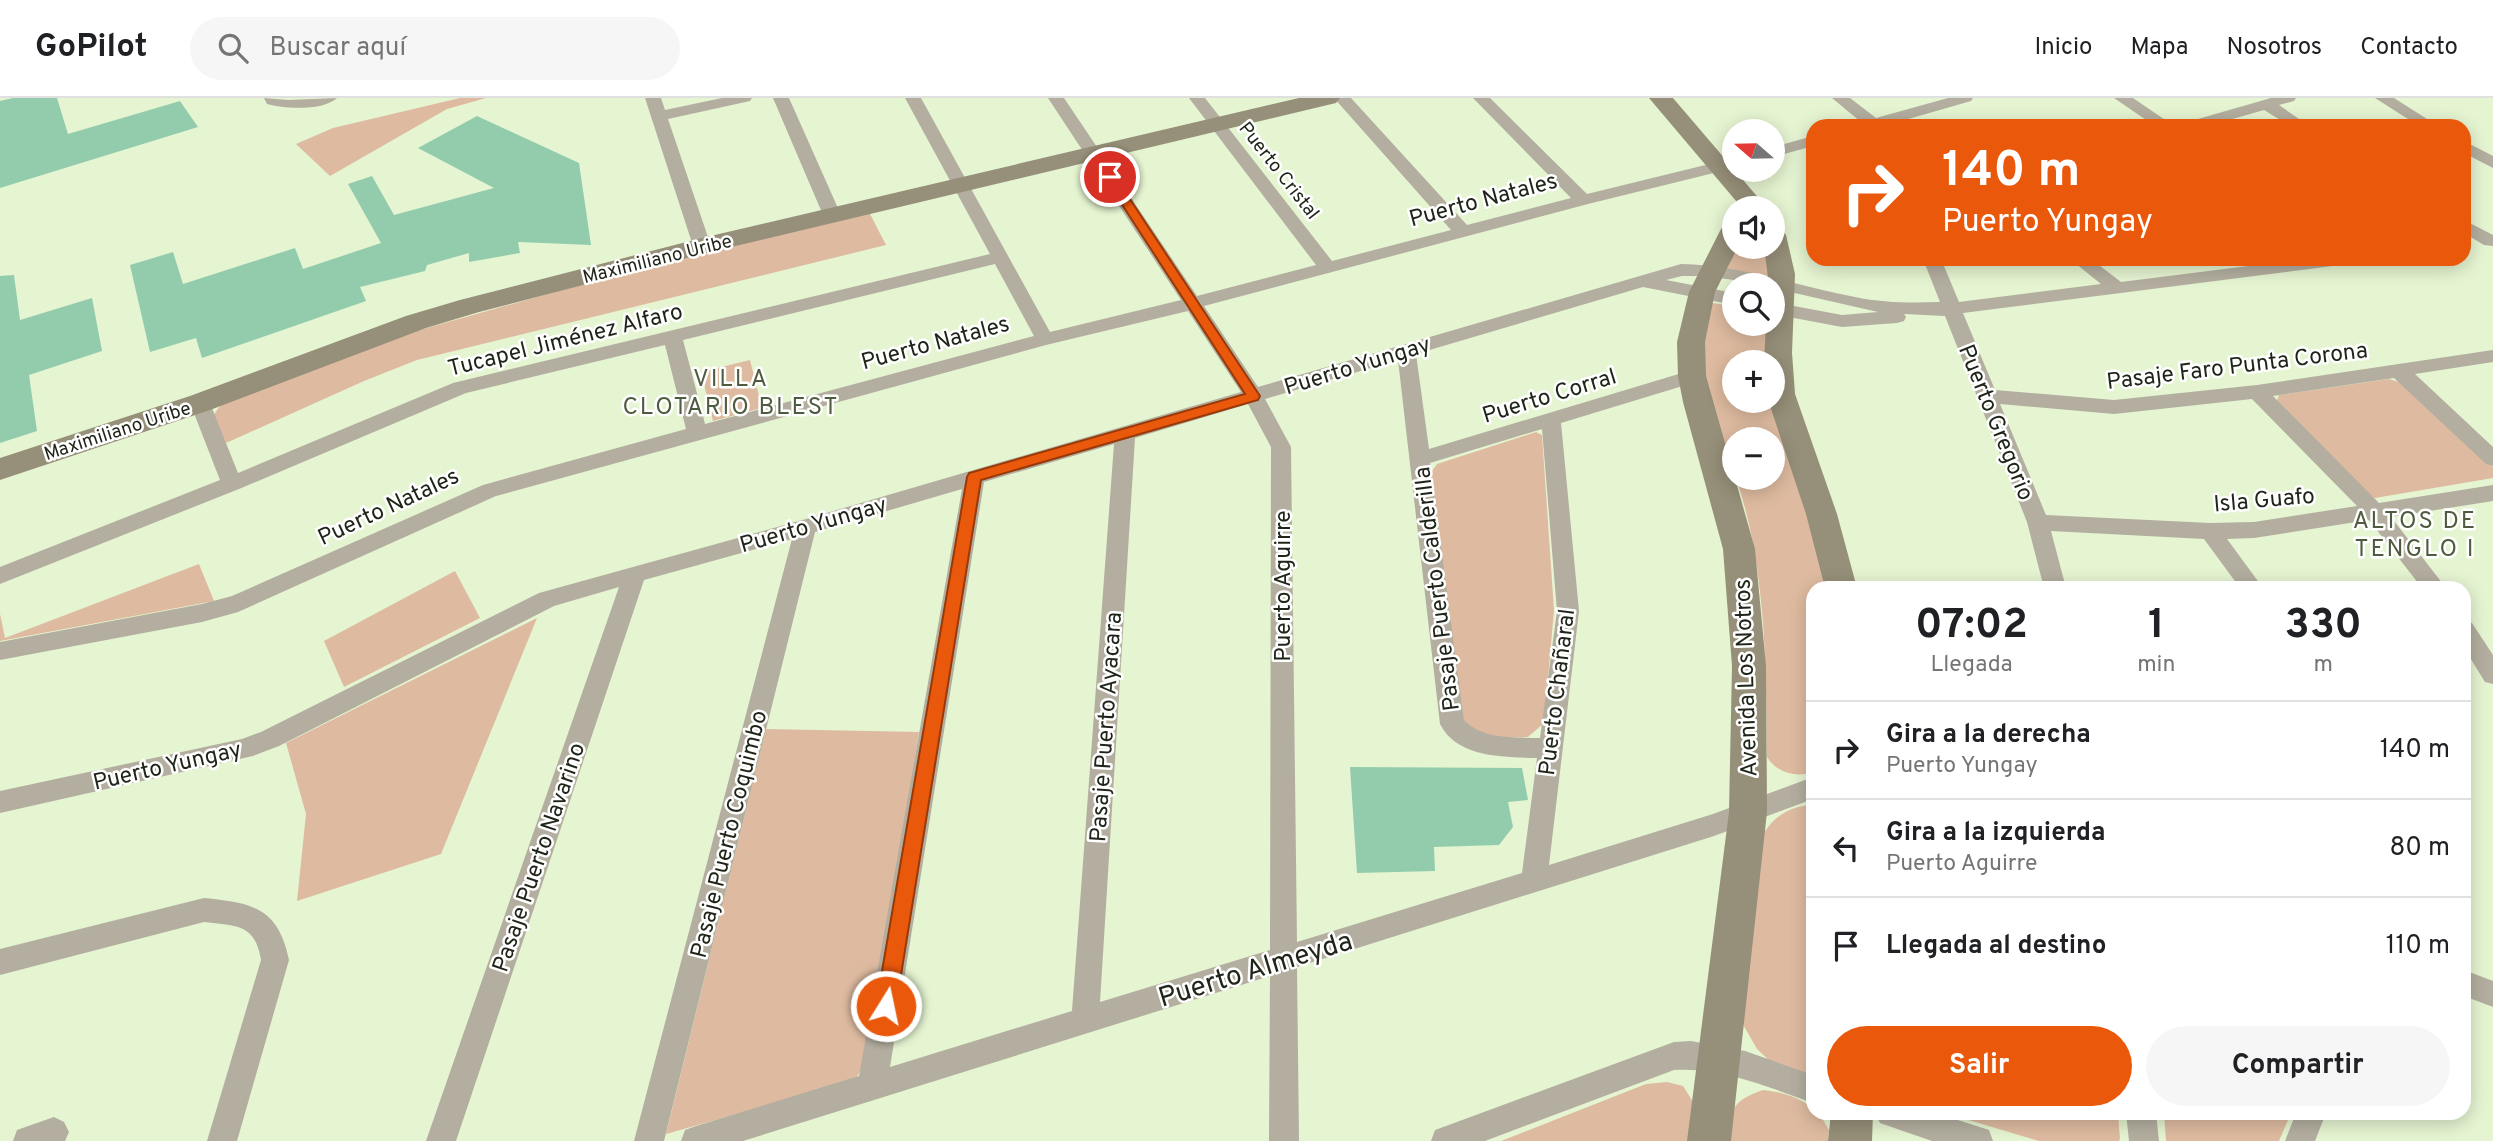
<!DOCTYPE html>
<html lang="es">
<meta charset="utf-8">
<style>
:root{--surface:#fff;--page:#f6f6f6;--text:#202124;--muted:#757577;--line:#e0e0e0;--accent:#ea580c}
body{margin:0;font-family:Overpass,sans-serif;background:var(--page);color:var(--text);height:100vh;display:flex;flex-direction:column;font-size:26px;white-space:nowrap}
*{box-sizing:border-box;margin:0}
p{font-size:23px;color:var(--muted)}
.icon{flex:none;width:38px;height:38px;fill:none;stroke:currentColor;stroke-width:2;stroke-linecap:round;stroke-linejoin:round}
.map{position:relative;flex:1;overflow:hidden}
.sheet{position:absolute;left:1806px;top:483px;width:665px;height:539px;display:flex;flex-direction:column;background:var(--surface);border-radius:21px;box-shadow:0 4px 18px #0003}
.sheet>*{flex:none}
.guide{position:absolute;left:1806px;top:21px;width:665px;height:147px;border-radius:21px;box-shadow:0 4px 18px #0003;background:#ea580c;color:#fff;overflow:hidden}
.needle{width:46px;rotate:290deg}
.tools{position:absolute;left:1722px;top:21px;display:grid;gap:14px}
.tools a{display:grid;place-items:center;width:63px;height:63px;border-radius:50%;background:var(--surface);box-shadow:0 4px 18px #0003;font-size:35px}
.pin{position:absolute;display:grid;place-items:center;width:60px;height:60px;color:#fff;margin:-30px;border:4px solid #fff;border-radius:50%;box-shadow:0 2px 7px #0007}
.me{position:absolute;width:77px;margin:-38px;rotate:10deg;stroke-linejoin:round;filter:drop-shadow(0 0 5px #0008)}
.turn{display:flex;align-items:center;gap:24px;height:147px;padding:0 21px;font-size:32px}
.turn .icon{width:91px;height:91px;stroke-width:2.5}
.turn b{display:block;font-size:49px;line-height:60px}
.eta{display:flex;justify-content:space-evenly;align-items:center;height:119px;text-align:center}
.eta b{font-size:42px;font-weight:700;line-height:49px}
.button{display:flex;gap:14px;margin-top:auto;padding:14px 21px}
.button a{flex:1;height:80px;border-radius:42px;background:var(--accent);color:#fff;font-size:28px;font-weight:700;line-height:80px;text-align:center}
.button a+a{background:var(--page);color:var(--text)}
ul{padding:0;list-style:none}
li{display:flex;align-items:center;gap:21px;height:98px;padding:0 21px;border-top:2px solid var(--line)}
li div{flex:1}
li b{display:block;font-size:26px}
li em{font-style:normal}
header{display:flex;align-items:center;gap:42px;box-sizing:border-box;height:98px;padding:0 35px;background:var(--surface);border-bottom:2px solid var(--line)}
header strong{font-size:33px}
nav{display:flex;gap:38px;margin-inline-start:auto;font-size:24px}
.search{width:490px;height:63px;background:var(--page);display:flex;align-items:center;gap:18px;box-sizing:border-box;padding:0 24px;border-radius:38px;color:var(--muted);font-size:26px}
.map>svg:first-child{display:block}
</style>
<header>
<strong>GoPilot</strong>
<div class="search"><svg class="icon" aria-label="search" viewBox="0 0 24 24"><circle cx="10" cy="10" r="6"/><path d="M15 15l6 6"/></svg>Buscar aquí</div>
<nav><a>Inicio</a><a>Mapa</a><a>Nosotros</a><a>Contacto</a></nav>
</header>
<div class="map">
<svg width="2493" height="1043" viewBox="0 0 2493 1043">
<rect width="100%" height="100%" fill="#e5f4d1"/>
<path fill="#debba0" d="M460 0H486L447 11 330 78 296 46 333 30Z
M869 114 886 147 417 262 364 283 226 345 213 318 222 305 409 235 683 158Z
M1734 146V149H1770L1773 158 1769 180 1727 171 1723 166Z
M1712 205 1734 208V226H1767L1764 264H1734V303H1768L1814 429 1825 490H1813V674C1796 680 1777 675 1767 659 1766 566 1766 468 1736 380H1773V341H1734V376L1700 268Z
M750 262 762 310 713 323 701 274Z
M2389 281 2405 286 2493 369V380L2375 400 2365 396 2276 305 2279 297Z
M1536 334 1542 337 1554 512 1544 625 1528 639 1481 640 1465 631 1430 376 1437 366Z
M199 466 214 503 0 543V516L5 540Z
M455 473 480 520 344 589 324 543Z
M537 520 441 756 297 803 306 716 286 645Z
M766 631 919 634 867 963 854 983 666 1036Z
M1813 707V975H1812L1793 973 1772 965 1757 951 1741 923 1760 742C1771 720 1788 708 1813 707Z
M1667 984 1683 988 1697 1010 1693 1043H1501L1646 986Z
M1763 992C1783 994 1797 999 1813 1010V1015H1819L1829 1032 1828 1043H1725C1731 1012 1731 1003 1763 992Z
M1945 1015H2118L2120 1041 2119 1043H2039Z
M2164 1015H2291L2279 1043H2166Z"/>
<path fill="#93ccac" d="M13 0H57L68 36 180 3 198 29 0 90V3Z
M477 18 579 65 591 147 518 144 520 155 469 164V155L427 167 425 173 360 189 366 203 202 260 196 240 150 254 130 167 173 154 183 186 295 150 303 171 381 145 348 86 372 78 394 117 494 90 418 50Z
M14 177 20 222 92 200 102 253 29 277 37 333 0 345V178Z
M1350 669 1522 670 1528 702 1508 704 1513 729 1499 747 1434 749 1435 773 1357 775Z"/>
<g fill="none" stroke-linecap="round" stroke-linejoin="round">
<path fill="#b3ae9f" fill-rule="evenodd" d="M264 0 288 2 337 0C323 13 285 11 267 6Z
M645 0H661L665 12 722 0H752L750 3 668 21 711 148 708 152 702 153 693 148Z
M773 0H789L841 117 838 121H826L823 117Z
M905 0H921L1050 234 1181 202 1048 0H1064L1197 198 1316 167 1189 0H1205L1332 163 1451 132 1334 0H1351L1467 127 1571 100 1473 0H1490L1587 96 1734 60V70L1588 106 1204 208 1258 289 1681 166C1741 167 1796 188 1855 199 1883 205 1912 205 1940 204L1923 161H1941L1959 204 2101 186 2070 161H2091L2121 184 2304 161H2357L2348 166 1963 215 1995 292 2114 302 2257 287 2493 252V264L2415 276 2493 349V368L2486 366 2394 280 2273 298 2379 405 2493 387V403L2391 419 2446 490H2422L2369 422 2254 440 2227 441 2263 490H2240L2204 441 2051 433 2066 490H2044L2027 424 1945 218 1904 216 1906 219 1904 223 1897 225 1842 229 1773 216V204L1842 217 1878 214 1773 190V187L1703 178H1682L1666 182 1734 195V207L1643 189 1416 256 1429 351 1692 272 1699 273 1702 278 1699 283 1561 325 1579 513 1549 767 1713 716 1813 679V701L1714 738 1297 869 1299 1043H1269L1270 878 743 1043H681L685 1032 696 1028 859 978 962 391 815 434 664 1043H634L792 441 644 482 456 1043H426L619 489 554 508 279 648 253 658 0 715V693L242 641 261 634 539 495 806 421 1241 294 1188 213 1046 247 496 398 238 514 202 524 0 562V544L202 506 232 498 483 387 686 331 665 247 466 295 239 391 0 486V469L220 382 190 305 193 300H207L210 305 238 375 453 285 990 156ZM995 166 1034 238 705 326 683 242ZM1398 262 1440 626C1457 660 1504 659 1537 660L1522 775 1297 844 1291 349 1265 301ZM2252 301 2357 408 2254 424 2210 425 2046 417 2000 306 2114 316ZM1248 306 1271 349 1270 852 1100 904 1135 340ZM1542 331 1557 513 1540 640C1514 639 1483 642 1464 622L1430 365ZM1114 346 1072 913 890 969 984 384Z
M1832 0H1850L1876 20 1948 0H1973L1971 3 1884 28H1858L1861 24Z
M2114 0H2133L2174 28H2155Z
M2271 0H2296L2294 3 2279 7 2309 28H2290L2264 12 2208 28H2182L2184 25Z
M2375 0H2394L2438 28H2419Z
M1813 38V48L1773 59V49Z
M2464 43 2493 58V70L2464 55Z
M2464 122 2493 137V148L2484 147 2464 135Z
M2464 522 2472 525 2493 557V586L2485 584 2464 550Z
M204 800C252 805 278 809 289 862L237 1043H207L261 862C255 825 236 828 204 824L0 877V851Z
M2464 872 2493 883V909L2464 898Z
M1691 943 1745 953 1813 977V1005C1767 989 1723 969 1674 972L1485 1043H1431L1435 1032 1446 1028 1674 944Z
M1875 1015H1936L1989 1032 1993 1043H1932L1880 1025Z
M2126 1015H2156L2159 1043H2129Z
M2296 1015H2326L2315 1043H2285Z
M54 1019 64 1024 69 1034 65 1043H13L17 1032Z"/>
<path fill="#968f79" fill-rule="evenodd" d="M1299 0H1340L1336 5 706 155 479 214 426 230 210 312 0 382V360L190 298 406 218 460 202 702 140Z
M1649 0H1673L1767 110H1742Z
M1734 123V149H1738L1715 194 1705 244 1706 278 1755 451 1766 568 1767 714 1731 1043H1687L1729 714 1732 568 1723 451 1683 304 1678 278 1677 244 1689 194 1721 131 1725 126Z
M1773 129 1782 132 1786 137 1795 176 1792 255 1795 296 1837 416 1857 490H1825L1806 416 1769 305 1768 303H1773V264H1764L1766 226H1773V187H1769L1764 149H1773Z
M1831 1015H1873L1872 1043H1828Z"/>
</g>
<path fill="#ea580c" stroke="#983908" stroke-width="2" d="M1105 77H1114L1260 298 1258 302 981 382 896 908 893 915 886 918 879 915 876 908 967 379 969 375 1245 296 1104 79Z"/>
<g text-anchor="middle" stroke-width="5" stroke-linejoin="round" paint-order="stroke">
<g font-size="19" fill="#1f2418" stroke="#fff">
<text transform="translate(1280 72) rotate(52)" y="7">Puerto Cristal</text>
<text transform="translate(657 160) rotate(-14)" y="7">Maximiliano Uribe</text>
<text transform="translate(117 332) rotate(-18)" y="7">Maximiliano Uribe</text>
</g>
<g font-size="23" fill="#1f2418" stroke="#fff">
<text transform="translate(1483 101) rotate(-15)" y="8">Puerto Natales</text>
<text transform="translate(565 241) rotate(-14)" y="8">Tucapel Jiménez Alfaro</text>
<text transform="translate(935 244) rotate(-15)" y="8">Puerto Natales</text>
<text transform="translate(1357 267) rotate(-17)" y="8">Puerto Yungay</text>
<text transform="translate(2237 267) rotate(-7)" y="8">Pasaje Faro Punta Corona</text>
<text transform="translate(1549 297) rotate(-17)" y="8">Puerto Corral</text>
<text transform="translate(1997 324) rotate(68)" y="8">Puerto Gregorio</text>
<text transform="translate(2264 401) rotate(-5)" y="8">Isla Guafo</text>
<text transform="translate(388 408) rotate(-25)" y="8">Puerto Natales</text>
<text transform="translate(813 426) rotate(-16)" y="8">Puerto Yungay</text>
<text transform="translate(1282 488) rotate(-90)" y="8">Puerto Aguirre</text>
<text transform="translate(1436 491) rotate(-97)" y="8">Pasaje Puerto Calderilla</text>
<text transform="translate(1745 580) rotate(-92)" y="8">Avenida Los Notros</text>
<text transform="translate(1556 594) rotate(-83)" y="8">Puerto Chañaral</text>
<text transform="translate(1105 629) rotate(-86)" y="8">Pasaje Puerto Ayacara</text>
<text transform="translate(167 667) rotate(-13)" y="8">Puerto Yungay</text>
<text transform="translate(728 736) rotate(-76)" y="8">Pasaje Puerto Coquimbo</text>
<text transform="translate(538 759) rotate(-71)" y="8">Pasaje Puerto Navarino</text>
</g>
<g font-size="24" letter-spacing="2" fill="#4f5b3e" stroke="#fff">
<text x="731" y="288">VILLA<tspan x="731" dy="28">CLOTARIO BLEST</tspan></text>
<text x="2415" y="430">ALTOS DE<tspan x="2415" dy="28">TENGLO I</tspan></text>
</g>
<g font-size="28" fill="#1f2418" stroke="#fff">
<text transform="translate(1255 870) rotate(-17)" y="10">Puerto Almeyda</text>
</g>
</g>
</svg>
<div class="tools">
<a><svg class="needle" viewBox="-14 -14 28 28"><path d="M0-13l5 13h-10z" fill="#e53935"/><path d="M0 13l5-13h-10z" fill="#757577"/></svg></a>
<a><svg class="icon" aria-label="sound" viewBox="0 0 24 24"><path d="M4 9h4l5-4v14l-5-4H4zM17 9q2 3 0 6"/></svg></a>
<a><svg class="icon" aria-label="search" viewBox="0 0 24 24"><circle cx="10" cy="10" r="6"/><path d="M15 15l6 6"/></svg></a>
<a>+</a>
<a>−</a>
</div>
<div class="pin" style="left:1110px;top:79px;background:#d93025"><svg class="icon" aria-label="arrive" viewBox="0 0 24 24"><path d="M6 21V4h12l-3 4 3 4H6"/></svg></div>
<svg class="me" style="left:886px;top:908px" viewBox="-20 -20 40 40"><circle r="17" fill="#ea580c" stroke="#fff" stroke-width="3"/><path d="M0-11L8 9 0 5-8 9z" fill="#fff"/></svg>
<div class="guide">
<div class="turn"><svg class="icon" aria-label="right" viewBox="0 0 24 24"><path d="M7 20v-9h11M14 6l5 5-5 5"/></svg><div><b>140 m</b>Puerto Yungay</div></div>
</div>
<section class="sheet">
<div class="eta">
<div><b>07:02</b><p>Llegada</p></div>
<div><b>1</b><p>min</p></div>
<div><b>330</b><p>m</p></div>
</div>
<ul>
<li><svg class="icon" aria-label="right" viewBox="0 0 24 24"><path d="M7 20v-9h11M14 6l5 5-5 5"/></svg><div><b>Gira a la derecha</b><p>Puerto Yungay</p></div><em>140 m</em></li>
<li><svg class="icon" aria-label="left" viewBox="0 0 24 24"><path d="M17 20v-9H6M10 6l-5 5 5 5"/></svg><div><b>Gira a la izquierda</b><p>Puerto Aguirre</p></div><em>80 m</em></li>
<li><svg class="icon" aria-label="arrive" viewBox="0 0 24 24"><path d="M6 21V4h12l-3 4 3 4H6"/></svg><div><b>Llegada al destino</b></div><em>110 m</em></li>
</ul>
<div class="button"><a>Salir</a><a>Compartir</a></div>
</section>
</div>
